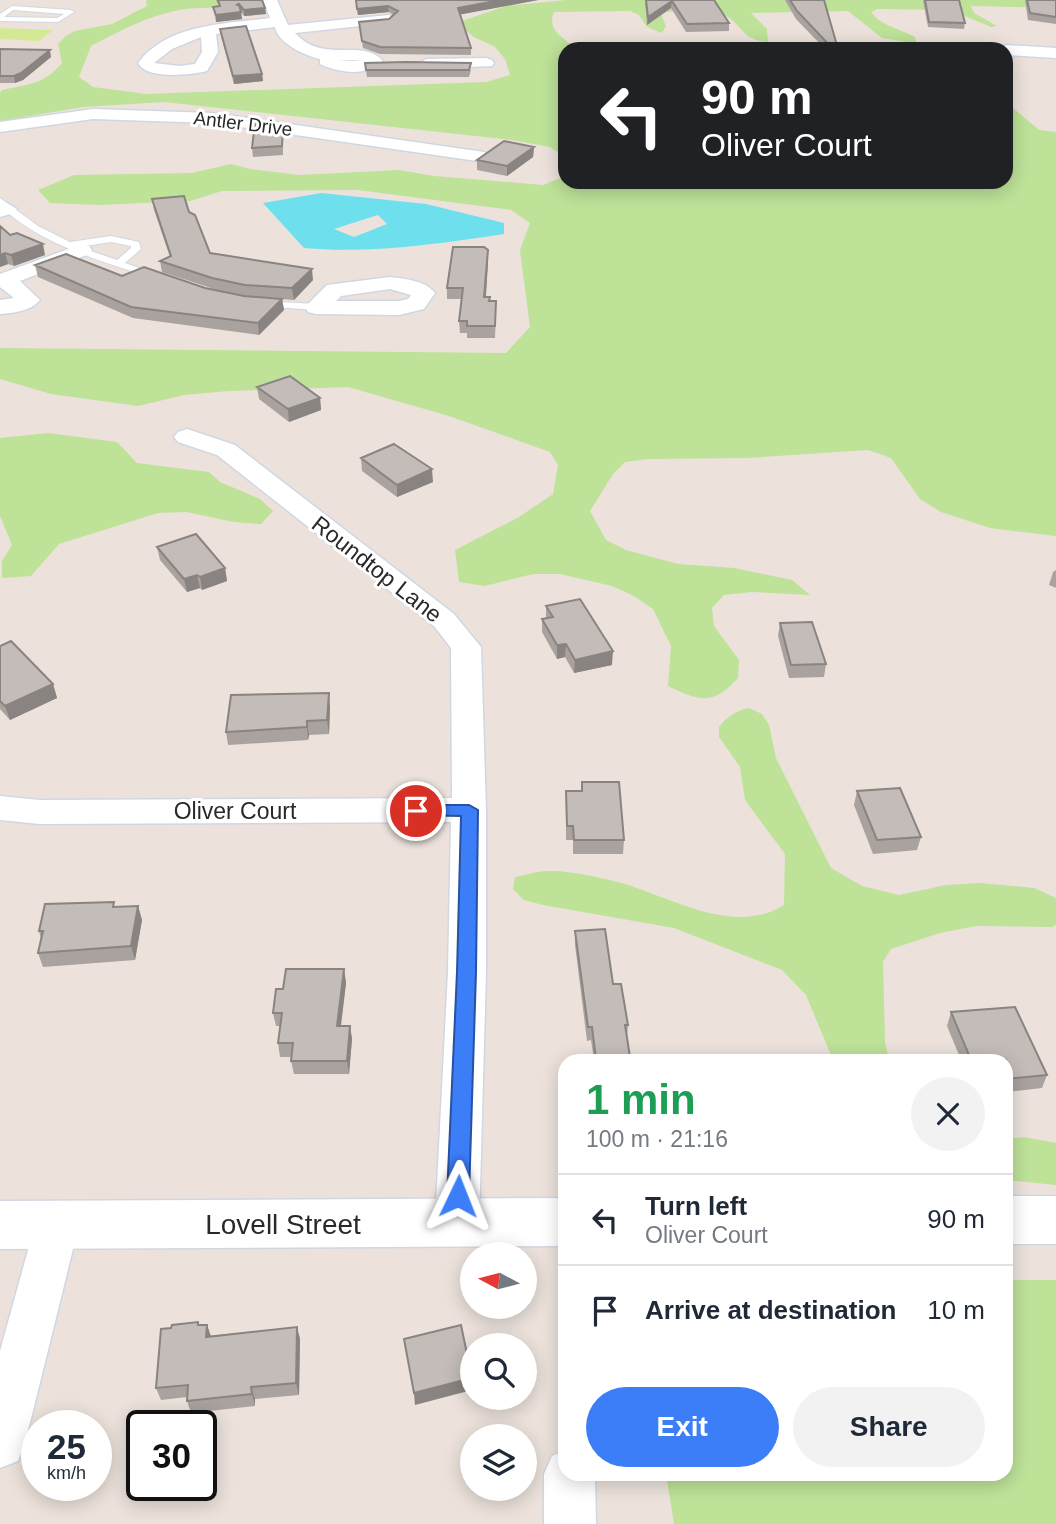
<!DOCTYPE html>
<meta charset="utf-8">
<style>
:root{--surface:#fff;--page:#f2f2f3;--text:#1f2937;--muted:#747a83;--line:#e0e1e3;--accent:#3c7df8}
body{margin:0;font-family:Arial,sans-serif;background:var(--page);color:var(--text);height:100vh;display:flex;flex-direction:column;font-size:26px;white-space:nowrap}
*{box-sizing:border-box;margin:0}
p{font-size:23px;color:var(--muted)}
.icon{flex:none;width:38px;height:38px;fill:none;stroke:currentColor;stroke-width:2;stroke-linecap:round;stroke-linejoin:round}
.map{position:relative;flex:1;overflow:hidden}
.details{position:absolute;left:558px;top:1054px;width:455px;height:427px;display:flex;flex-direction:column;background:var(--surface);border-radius:21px;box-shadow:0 4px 18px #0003}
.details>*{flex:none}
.top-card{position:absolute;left:558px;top:42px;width:455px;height:147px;border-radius:21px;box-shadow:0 4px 18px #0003;background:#202124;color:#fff;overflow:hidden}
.needle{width:46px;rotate:277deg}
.fabs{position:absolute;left:460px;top:1242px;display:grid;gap:14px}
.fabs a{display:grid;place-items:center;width:77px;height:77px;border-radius:50%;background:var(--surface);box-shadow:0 4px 18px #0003;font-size:35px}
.speed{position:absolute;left:21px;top:1410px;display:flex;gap:14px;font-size:35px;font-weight:700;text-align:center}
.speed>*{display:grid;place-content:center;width:91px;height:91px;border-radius:50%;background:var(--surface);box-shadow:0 4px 18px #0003;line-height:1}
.speed small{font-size:18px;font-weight:400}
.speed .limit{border:4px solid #111;border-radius:10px;background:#fff;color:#111}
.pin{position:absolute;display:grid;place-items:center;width:60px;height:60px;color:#fff;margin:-30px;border:4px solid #fff;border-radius:50%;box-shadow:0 2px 7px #0007}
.me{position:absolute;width:77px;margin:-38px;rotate:2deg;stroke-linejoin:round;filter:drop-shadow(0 0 5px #0008)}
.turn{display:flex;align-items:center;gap:24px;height:147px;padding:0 28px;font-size:32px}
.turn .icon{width:91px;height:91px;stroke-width:2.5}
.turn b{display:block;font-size:49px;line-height:60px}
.round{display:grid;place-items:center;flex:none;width:74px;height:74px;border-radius:37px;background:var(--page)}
.summary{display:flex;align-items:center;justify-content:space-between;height:119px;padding:0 28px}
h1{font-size:42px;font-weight:800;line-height:52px;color:#1e9e55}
.action{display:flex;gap:14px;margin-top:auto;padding:14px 28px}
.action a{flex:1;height:80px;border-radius:42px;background:var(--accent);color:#fff;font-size:28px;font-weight:800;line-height:80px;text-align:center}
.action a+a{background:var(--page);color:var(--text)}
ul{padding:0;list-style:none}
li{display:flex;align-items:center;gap:21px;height:91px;padding:0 28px;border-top:2px solid var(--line)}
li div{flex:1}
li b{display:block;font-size:26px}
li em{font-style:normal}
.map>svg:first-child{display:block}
</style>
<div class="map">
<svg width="1056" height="1524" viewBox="0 0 1056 1524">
<rect width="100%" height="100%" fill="#ece2db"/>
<path fill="#bde298" d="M146 0H244C225 11 200 6 179 10 148 16 119 31 91 46L79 77 93 87 146 94 486 82 510 75 505 59 495 47 474 37 456 23 506 6 566 0H1056V8L971 6 974 13 997 26 991 27 950 10 877 9 871 12C881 26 901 29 915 37L916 42 912 43 882 38 848 11 751 13 767 29 768 42C741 41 742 22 722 14 705 7 678 12 660 12L666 26 662 33 647 27 639 15 630 11 554 12C546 31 565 38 576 49H565V55L558 58 565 71V157L550 147 512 140 164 102 83 107 0 121V93L2 90C29 84 43 85 62 63L58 44 66 36 75 31 112 24 147 6Z
M1006 102 1039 130 1056 132V536L990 528 941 512 920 499 891 458 868 450 747 458 648 459 625 462 613 474 590 511 606 540 626 550 678 564 734 568 792 580 810 595 752 592 724 595 712 608 714 626 739 660 738 678C713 706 699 701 668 686L671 646 653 609 634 596 612 586 560 574H533L485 586 459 582 455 550 519 517 553 494 558 465 550 452 449 416 348 387 229 391 184 395 138 406 51 394 0 379V348L506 353 530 327 520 250 530 223 511 210 358 190 222 191 190 201 98 205 50 203 38 190 74 175 192 173 231 164 250 169 299 175 399 170 434 176 543 185 565 176V182H1006Z
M48 433 117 442 137 463 209 472 220 482 260 499 273 511 261 524 234 522 186 512 158 513 59 544 31 576 2 578V561L12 545 0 516V438Z
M749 708 762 714 769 725 776 758 831 868 862 886 899 895 946 885 980 883 1034 888 1056 898V925L1052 927 976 926 940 933 891 949 883 962 885 1042 889 1060H833L806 995 782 970 674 928 543 905 524 900 513 889 515 877C526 875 537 871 548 871 566 870 599 877 618 882 669 896 733 937 784 905L785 854 745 800 740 767 719 737V727C728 716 735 711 749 708Z
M1024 1137 1056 1143V1185L1006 1180V1139Z
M1006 1280H1056V1524H674L666 1474H1006Z"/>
<path fill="#d3e993" d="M0 28 53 30 39 41 0 39Z"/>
<path fill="#6ee0ed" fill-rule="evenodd" d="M321 193 426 204 504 223V234C438 244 370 254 304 248L263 203ZM378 215 387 224 354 237 334 229Z"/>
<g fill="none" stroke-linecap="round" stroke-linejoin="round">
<defs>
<path id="lane" d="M12 6 71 10 74 12 58 22 0 21V14ZM13 10 64 14 57 18 4 17Z
M0 198 38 226 70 242 111 236 139 242 141 249 125 263 162 276 153 278C99 260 43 246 0 206ZM111 242 131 246V248L117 260 79 247Z
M263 301 316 304 321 307 316 310 259 306 258 304Z"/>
<path id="street" d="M263 0H277L288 25 389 15 396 19 389 23 295 33C324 65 362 37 383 61 368 77 339 73 320 64V59C303 55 278 43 275 27L216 34 218 52 207 71C190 75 147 80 138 63 168 23 226 24 270 18ZM201 37 202 52 195 64 179 66 154 63 172 49ZM352 60 363 61H338Z
M1006 45 1056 48V58L1006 55V49H999Z
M486 58 492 60 494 63 492 66 426 69 418 64 426 59Z
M93 109 212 113 484 152 493 157 484 162 212 123 93 119 0 132V122Z
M7 203 17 209 14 213 0 217V205Z
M82 244 89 246 92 250 89 254 20 281 40 300C31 311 14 313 0 314V300L14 298 0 287V274Z
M390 277C405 279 425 280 435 293L424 309 399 315 316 314 308 312 305 307 327 285ZM390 289 411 295 408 299 399 301H336L341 296Z
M187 429 235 445 454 614 481 647 486 810V972L479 1224 473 1239 457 1245 441 1239 435 1224 448 972 451 822 40 824 0 820V796L40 800 452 798 451 648 434 626 217 455 178 442 174 437 178 432Z
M57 1204 73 1210 79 1225 25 1443 18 1461 0 1468V1351L35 1225 41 1210Z
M565 1450V1474H595L596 1524H544V1474L552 1456Z"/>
<path id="secondary" d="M1006 1196H1056V1244H1006Z
M565 1198V1246L0 1249V1201Z"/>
</defs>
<use href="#lane" stroke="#d0d7e2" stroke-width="2"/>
<use href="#street" stroke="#d0d7e2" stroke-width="3"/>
<use href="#secondary" stroke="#d0d7e2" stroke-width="3"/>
<use href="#lane" fill="#fff" fill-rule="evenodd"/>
<use href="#street" fill="#fff" fill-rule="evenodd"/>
<use href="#secondary" fill="#fff" fill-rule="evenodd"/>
</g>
<path fill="#a9a29e" d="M216 0H262L265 8 266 14 244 16 241 12 242 19 216 22 213 7 219 6Z
M356 0H538L460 14 471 48V55L380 54 363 48 360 29 389 19 393 15 389 12 358 15Z
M645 0H714L729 23V31L686 32 671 8 647 25Z
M785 0H824L838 49H825L796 19Z
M923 0H959L965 23 964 29 928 27Z
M1025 0H1056V24L1028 20Z
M220 29 262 74 263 81 234 84 221 36Z
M0 49 51 57 23 80 15 83H0Z
M365 63 471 70 469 77H367Z
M283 127V155L253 157 252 148Z
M534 147 533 157 507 176 477 170V160Z
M152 199 189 212 210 253 313 280 294 300 282 299 284 310 259 335 133 318 38 277 35 265 122 276 214 289 162 272 160 261 170 257 154 210Z
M10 235 45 255 14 266 8 264 0 267Z
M488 261 486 297 490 301 496 312 495 338H467V333H460L459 321 461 299H447V288Z
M257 387 320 398 321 410 289 422 259 399Z
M361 458 433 482 397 497 362 471Z
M157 547 225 568 227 581 202 590 200 588 187 592 160 560Z
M1056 570V588L1049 585 1053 572Z
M546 606 612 665 574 673 565 657 557 659 542 632V619L546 618Z
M780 623 826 664 824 677 789 678 778 636Z
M0 646 53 684 57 698 10 720 0 709Z
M330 707 329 734 309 735 308 740 228 745 226 732Z
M582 782 624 840 623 854H573V840H566V791H581Z
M857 791 921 837 917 850 873 854 854 805Z
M138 906 142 920 135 960 43 967 38 953 41 939 39 931 116 907Z
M575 931 628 1025 627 1038 629 1060H594L591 1040 587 1041 575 945Z
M344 969 346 983 341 1026H350L352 1039 349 1074H294L291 1061 292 1057H280L278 1043 280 1026H276L273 1013 283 989Z
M951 1012 1047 1075 1042 1088 1006 1092V1060H961L947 1026Z
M199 1325H207L211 1336 297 1327 300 1339 299 1395 255 1399V1406L191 1413 187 1401V1397L161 1400 156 1388Z"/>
<path fill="#898481" d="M501 0H538L458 15V8Z
M672 1 671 8 647 25 648 17Z
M388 6 389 12 358 15 357 9Z
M265 8 266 14 244 16V10Z
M241 12 242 19 216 22V15Z
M50 50 51 57 23 80 15 83 14 76Z
M262 74 263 81 234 84 233 76Z
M534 147 533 157 507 176V166Z
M43 244 45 255 14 266 11 255Z
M488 250V261L485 308 484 297Z
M5 253 8 264 0 267V255Z
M312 269 313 280 294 300 292 288Z
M282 299 284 310 259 335 258 323Z
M320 398 321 410 289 422 288 409Z
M432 469 433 482 397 497V485Z
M225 568 227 581 202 590 200 577Z
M197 575 200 588 187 592 184 579Z
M566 644 565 657 557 659V645Z
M613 651 612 665 574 673 575 660Z
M53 684 57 698 10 720 5 706Z
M329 693 330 707 329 734 327 720Z
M307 721 309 735 308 740 307 727Z
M138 906 142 920 135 960 131 946Z
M344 969 346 983 339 1040 337 1026Z
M350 1026 352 1039 349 1074 347 1061Z
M207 1325 211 1337H206Z
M297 1327 300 1339 299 1395 296 1383Z
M472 1378V1390L415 1405 414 1393Z
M251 1387 255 1399V1406L252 1394Z"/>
<path fill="#c4bcb8" stroke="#898481" stroke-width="2" d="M218 0H262L265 8 244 10 239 4 236 5H239L241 12 216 15 213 7 220 6Z
M356 0H501L458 8 471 48 380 47 362 41 359 22 389 19 398 11 388 6 357 9Z
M646 0H714L729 23 687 24 672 1 648 17Z
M790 0H824L838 49H833L797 11Z
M925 0H959L965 23 929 22Z
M1027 0H1056V17L1030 13Z
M246 26 262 74 233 76 220 29Z
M0 49 50 50 21 73 14 76H0Z
M406 62 471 63 469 70H366L365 63Z
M255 123 283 127 282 146 252 148Z
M504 141 534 147 507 166 477 160Z
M184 196 189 212 195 215 210 253 312 269 292 288 245 285 212 278 160 261 171 256 152 199Z
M0 226 10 235 17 233 43 244 11 255 5 253 0 255Z
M453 247H484L488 250 484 297H490L489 301H496L495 326H467V321H459L463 288H447Z
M66 254 122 276 144 267 205 288 244 296 282 299 258 323 131 307 35 265Z
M290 376 320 398 288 409 257 387Z
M394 444 432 469 397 485 361 458Z
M196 534 225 568 200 577 197 575 184 579 157 547Z
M580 599 613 651 575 660 566 644 557 645 542 619 553 617 546 606Z
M812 622 826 664 791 665 780 623Z
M11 641 53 684 5 706 0 701V646Z
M329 693 327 720 307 721V727L226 732 231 695Z
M582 782H619L624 840H574L573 826H567L566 791H582Z
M900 788 921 837 877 840 857 791Z
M114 902 113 907 138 906 131 946 38 953 43 931H39L45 904Z
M605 929 613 984H621L628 1025H625L630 1057 596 1059 592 1027H588L575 931Z
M286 969H344L337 1026H350L347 1061H291L293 1043H278L282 1013H273L276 989H283Z
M1015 1007 1047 1075 1006 1079V1060H971L951 1012Z
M198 1322V1325H207L206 1337 297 1327 296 1383 251 1387 252 1394 187 1401 188 1385 156 1388 161 1329 171 1328 172 1325Z
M461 1325 472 1378 414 1393 404 1339Z"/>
<path fill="#3c7df8" stroke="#2751a1" stroke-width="2" d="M416 805H469L478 810 476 972 469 1196 465 1202 458 1205 450 1202 447 1196 457 972 461 816 410 815 407 811Z"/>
<g text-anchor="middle" stroke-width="6" stroke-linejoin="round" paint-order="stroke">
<g font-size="19" fill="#292929" stroke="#fff">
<text transform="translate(243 123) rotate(7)" y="7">Antler Drive</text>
</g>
<g font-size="23" fill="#292929" stroke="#fff">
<text transform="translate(377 569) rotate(38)" y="8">Roundtop Lane</text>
<text x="235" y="819">Oliver Court</text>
</g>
<g font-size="28" fill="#292929" stroke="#fff">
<text x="283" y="1234">Lovell Street</text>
</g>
</g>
</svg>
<div class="fabs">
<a><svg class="needle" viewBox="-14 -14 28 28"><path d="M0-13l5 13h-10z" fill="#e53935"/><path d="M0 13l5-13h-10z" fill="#747a83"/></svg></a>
<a><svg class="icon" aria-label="search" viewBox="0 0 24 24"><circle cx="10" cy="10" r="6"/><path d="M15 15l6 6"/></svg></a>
<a><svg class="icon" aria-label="layers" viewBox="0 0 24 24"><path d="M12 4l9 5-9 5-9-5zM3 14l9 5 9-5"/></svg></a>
</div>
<div class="speed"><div>25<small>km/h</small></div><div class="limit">30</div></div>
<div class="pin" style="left:416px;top:811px;background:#d93025"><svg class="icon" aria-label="arrive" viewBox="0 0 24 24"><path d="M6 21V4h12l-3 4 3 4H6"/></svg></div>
<svg class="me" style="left:458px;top:1196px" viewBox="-20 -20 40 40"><path d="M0-17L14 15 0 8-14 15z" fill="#3c7df8" stroke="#fff" stroke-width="4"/></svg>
<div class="top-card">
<div class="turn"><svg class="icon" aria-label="left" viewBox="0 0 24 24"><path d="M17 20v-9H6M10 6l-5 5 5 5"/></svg><div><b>90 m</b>Oliver Court</div></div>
</div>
<section class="details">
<div class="summary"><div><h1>1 min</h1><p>100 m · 21:16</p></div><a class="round"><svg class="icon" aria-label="close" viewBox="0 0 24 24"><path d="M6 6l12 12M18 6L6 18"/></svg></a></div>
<ul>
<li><svg class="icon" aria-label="left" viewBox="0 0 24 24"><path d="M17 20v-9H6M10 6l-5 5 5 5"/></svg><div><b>Turn left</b><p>Oliver Court</p></div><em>90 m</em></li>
<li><svg class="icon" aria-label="arrive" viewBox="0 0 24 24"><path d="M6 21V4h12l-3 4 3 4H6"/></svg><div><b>Arrive at destination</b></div><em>10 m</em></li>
</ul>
<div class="action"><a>Exit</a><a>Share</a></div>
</section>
</div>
